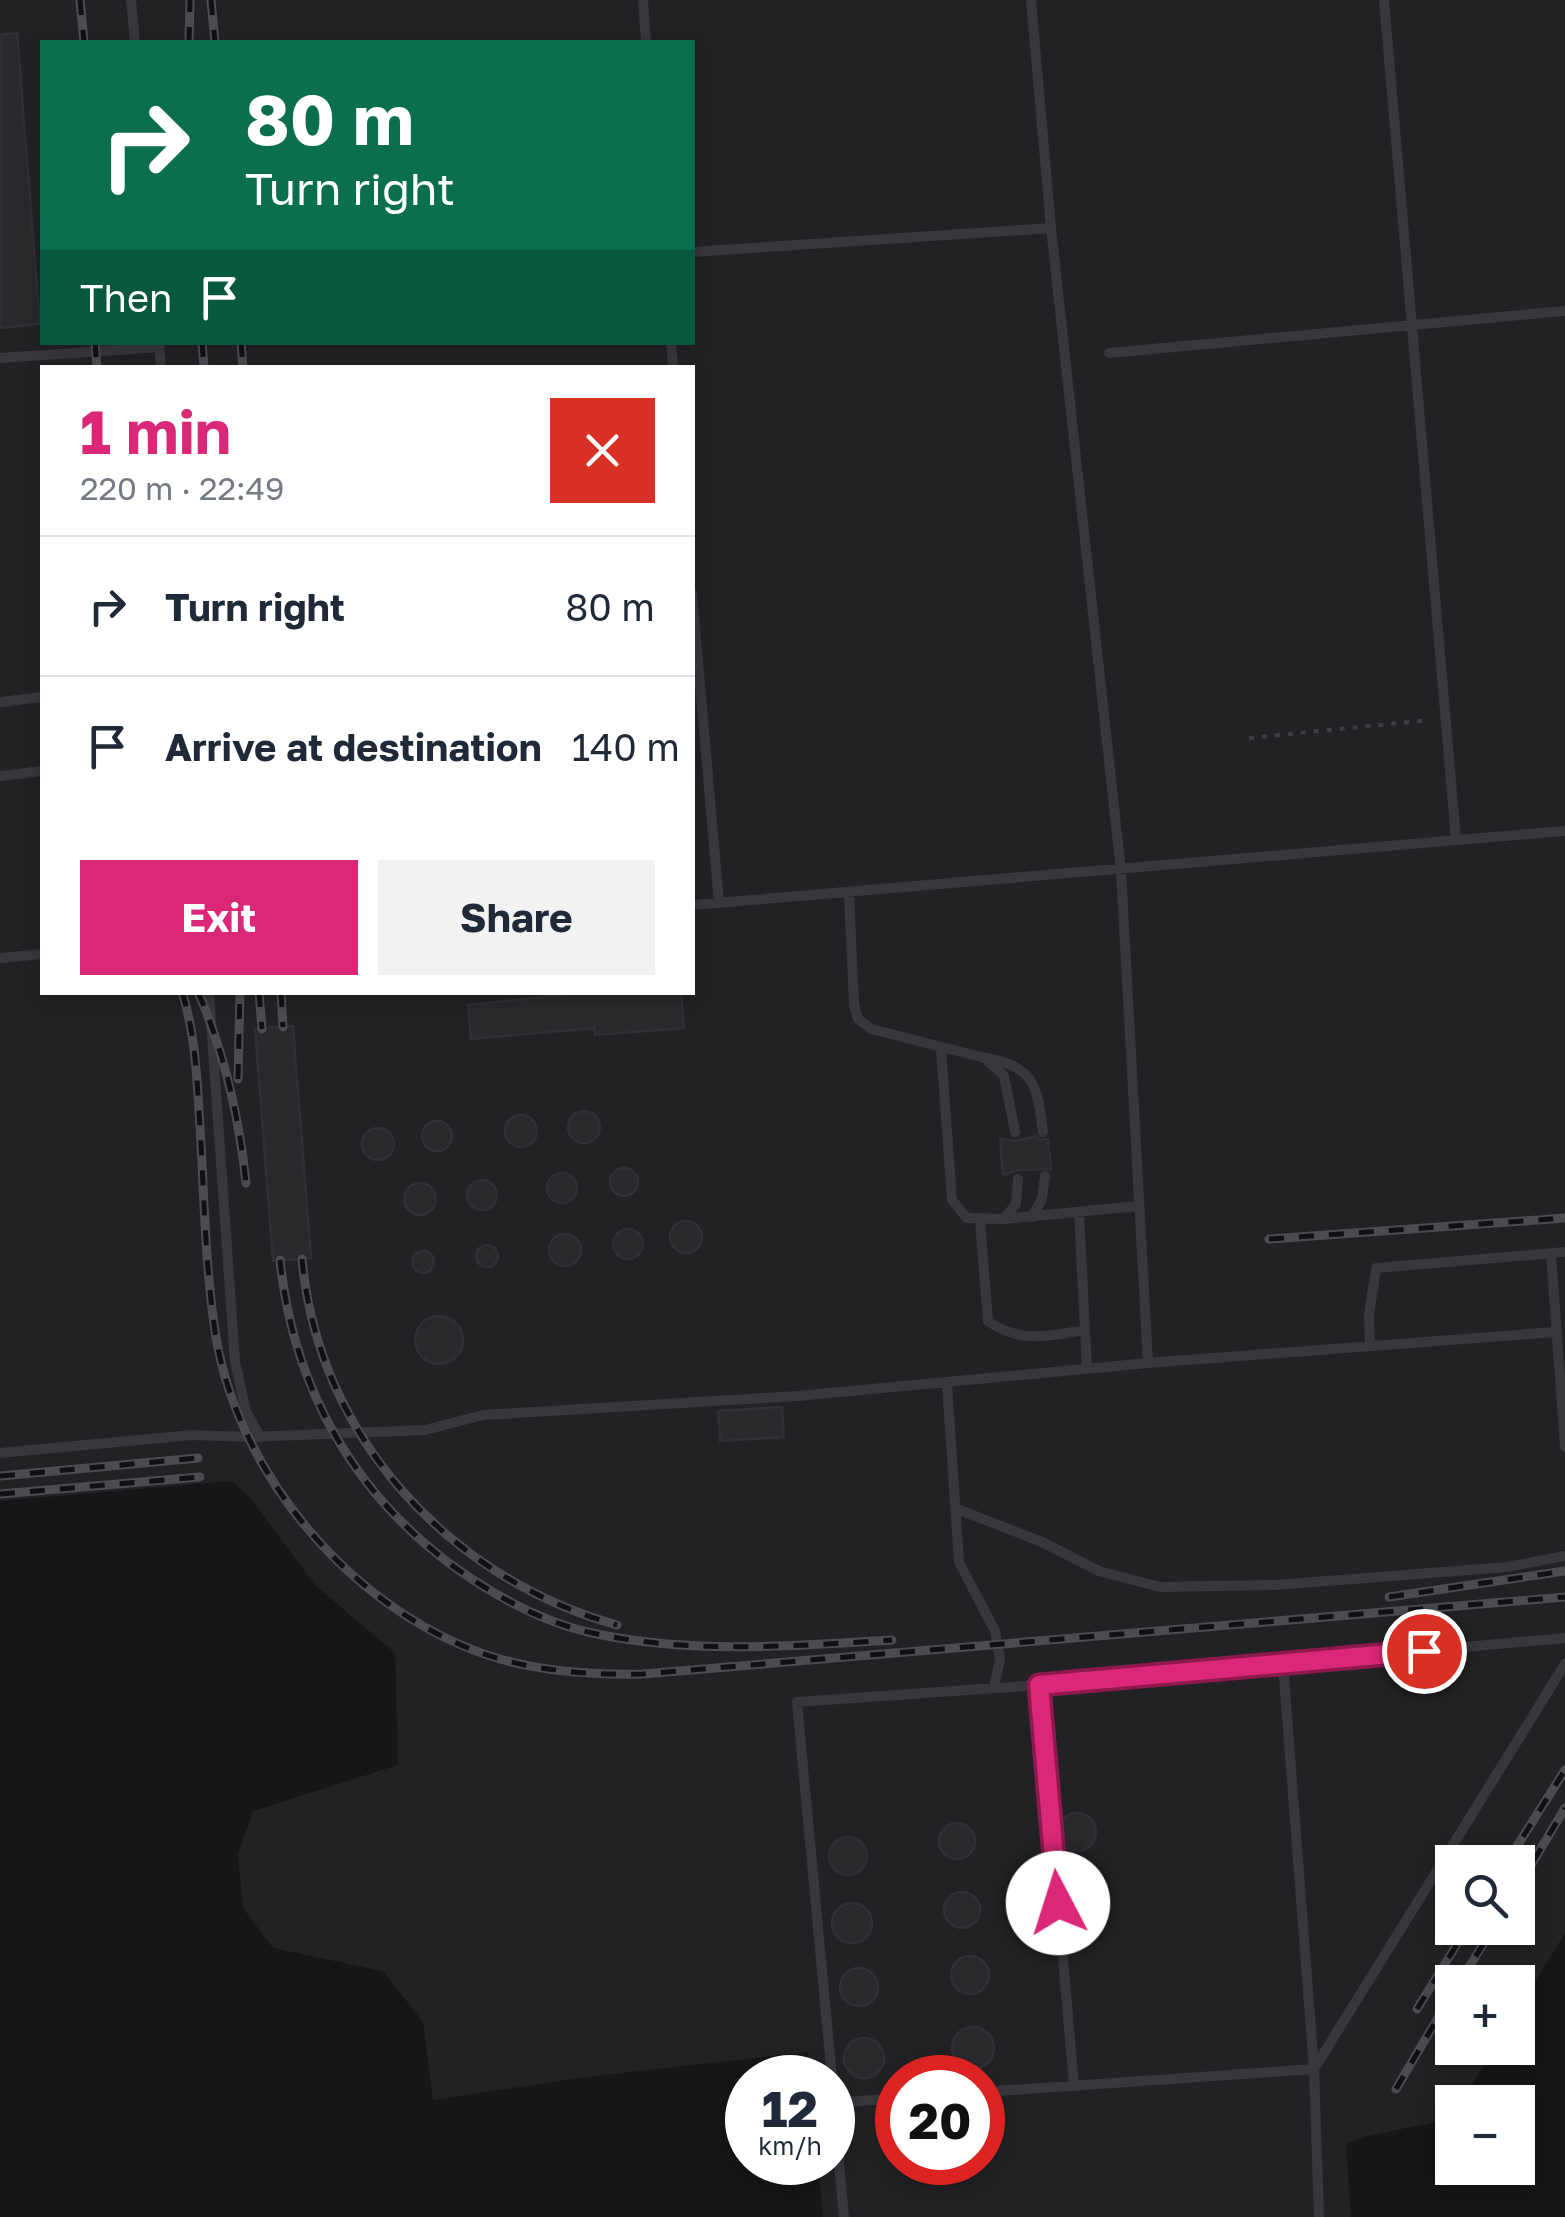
<!DOCTYPE html>
<meta charset="utf-8">
<style>
:root{--surface:#fff;--page:#f2f2f3;--text:#1f2937;--muted:#747a83;--line:#e0e1e3;--accent:#db2777}
body{margin:0;font-family:"Golos Text",sans-serif;background:var(--page);color:var(--text);height:100vh;display:flex;flex-direction:column;font-size:38px;white-space:nowrap}
*{box-sizing:border-box;margin:0}
p{font-size:32px;color:var(--muted)}
.icon{flex:none;width:55px;height:55px;fill:none;stroke:currentColor;stroke-width:2;stroke-linecap:round;stroke-linejoin:round}
.map{position:relative;flex:1;overflow:hidden}
.panel{position:absolute;left:40px;top:365px;width:655px;height:630px;display:flex;flex-direction:column;background:var(--surface);border-radius:0px;box-shadow:0 5px 15px #0003}
.panel>*{flex:none}
.top-card{position:absolute;left:40px;top:40px;width:655px;height:305px;border-radius:0px;box-shadow:0 5px 15px #0003;background:#0b6e4f;color:#fff;overflow:hidden}
.fabs{position:absolute;left:1435px;top:1845px;display:grid;gap:20px}
.fabs a{display:grid;place-items:center;width:100px;height:100px;border-radius:0px;background:var(--surface);box-shadow:0 5px 15px #0003;font-size:50px}
.speed{position:absolute;left:725px;top:2055px;display:flex;gap:20px;font-size:50px;font-weight:700;text-align:center}
.speed>*{display:grid;place-content:center;width:130px;height:130px;border-radius:50%;background:var(--surface);box-shadow:0 5px 15px #0003;line-height:1}
.speed small{font-size:25px;font-weight:400}
.speed .limit{border:15px solid #d22;background:#fff;color:#111}
.pin{position:absolute;display:grid;place-items:center;width:85px;height:85px;color:#fff;margin:-42px;border:5px solid #fff;border-radius:50%;box-shadow:0 2px 10px #0007}
.me{position:absolute;width:110px;margin:-55px;rotate:355deg;stroke-linejoin:round;filter:drop-shadow(0 0 8px #0008)}
.turn{display:flex;align-items:center;gap:35px;height:210px;padding:0 40px;font-size:45px}
.turn .icon{width:130px;height:130px;stroke-width:2.5}
.turn b{display:block;font-size:70px;line-height:85px}
.then{display:flex;align-items:center;height:95px;padding:0 40px;background:#0003;gap:20px;font-size:38px}
.round{display:grid;place-items:center;flex:none;width:105px;height:105px;border-radius:0px;background:var(--page)}
.overview{display:flex;align-items:center;justify-content:space-between;height:170px;padding:0 40px}
h1{font-size:60px;font-weight:700;line-height:75px;color:var(--accent)}
.action{display:flex;gap:20px;margin-top:auto;padding:20px 40px}
.action a{flex:1;height:115px;border-radius:0px;background:var(--accent);color:#fff;font-size:40px;font-weight:700;line-height:115px;text-align:center}
.action a+a{background:var(--page);color:var(--text)}
ul{padding:0;list-style:none}
li{display:flex;align-items:center;gap:30px;height:140px;padding:0 40px;border-top:2px solid var(--line)}
li div{flex:1}
li b{display:block;font-size:38px}
li em{font-style:normal}
.map>svg:first-child{display:block}
</style>
<div class="map">
<svg width="1565" height="2217" viewBox="0 0 1565 2217">
<rect width="100%" height="100%" fill="#161618"/>
<path fill="#222225" fill-rule="evenodd" d="M0 0H1565V1933L1518 2010V1982H1452V2048H1495L1461 2102H1452L1451 2119 1362 2137 1346 2144 1351 2217H823L818 2163 832 2162V2078L811 2077 808 2052 587 2077 433 2100 423 2022 383 1971 273 1948 243 1908 238 1854 253 1811 398 1765 395 1653 315 1585 251 1499 232 1481 0 1501ZM42 42H692V342H42ZM42 368H692V992H42ZM1452 1862H1518V1928H1452ZM898 2078H982V2162H898Z"/>
<path fill="#29292c" stroke="#303034" stroke-width="2.5" d="M17 33 40 324 0 328V35Z
M589 992H681L684 1028 595 1035 594 1028 471 1039 468 1005Z
M293 1026 311 1258 273 1261 255 1029Z
M568 1127a16 16 0 1 1 32 0a16 16 0 1 1-32 0Z
M505 1131a16 16 0 1 1 32 0a16 16 0 1 1-32 0Z
M422 1136a15 15 0 1 1 30 0a15 15 0 1 1-30 0Z
M362 1144a16 16 0 1 1 32 0a16 16 0 1 1-32 0Z
M1036 1136 1041 1140 1048 1139 1051 1169 1018 1170 1003 1175 1000 1139 1016 1141Z
M610 1182a14 14 0 1 1 28 0a14 14 0 1 1-28 0Z
M547 1188a15 15 0 1 1 30 0a15 15 0 1 1-30 0Z
M467 1195a15 15 0 1 1 30 0a15 15 0 1 1-30 0Z
M404 1199a16 16 0 1 1 32 0a16 16 0 1 1-32 0Z
M670 1237a16 16 0 1 1 32 0a16 16 0 1 1-32 0Z
M613 1244a15 15 0 1 1 30 0a15 15 0 1 1-30 0Z
M549 1250a16 16 0 1 1 32 0a16 16 0 1 1-32 0Z
M476 1256a11 11 0 1 1 22 0a11 11 0 1 1-22 0Z
M412 1262a11 11 0 1 1 22 0a11 11 0 1 1-22 0Z
M415 1340a24 24 0 1 1 48 0a24 24 0 1 1-48 0Z
M782 1407 784 1437 720 1441 718 1411Z
M1058 1832a19 19 0 1 1 38 0a19 19 0 1 1-38 0Z
M939 1841a18 18 0 1 1 36 0a18 18 0 1 1-36 0Z
M829 1856a19 19 0 1 1 38 0a19 19 0 1 1-38 0Z
M944 1910a18 18 0 1 1 36 0a18 18 0 1 1-36 0Z
M832 1923a20 20 0 1 1 40 0a20 20 0 1 1-40 0Z
M951 1975a19 19 0 1 1 38 0a19 19 0 1 1-38 0Z
M840 1987a19 19 0 1 1 38 0a19 19 0 1 1-38 0Z
M952 2048a21 21 0 1 1 42 0a21 21 0 1 1-42 0Z
M844 2058a20 20 0 1 1 40 0a20 20 0 1 1-40 0Z"/>
<g fill="none" stroke-linecap="round" stroke-linejoin="round">
<path stroke="#3d3f44" stroke-width="4" stroke-dasharray="5 8" stroke-linecap="butt" d="M1249 738 1430 720"/>
<path stroke="#37383d" stroke-width="10" d="M131 0 135 42
M643 0 646 42
M1384 0 1456 840
M692 252 1051 228
M671 342 673 368
M159 343 161 368
M1109 353 1565 311
M0 358 160 347
M692 593 719 903
M0 702 42 697
M0 776 42 771
M849 893 854 1005 858 1019 871 1029 985 1058 1004 1076 1015 1132
M692 905 1565 831
M0 958 42 954
M209 992 235 1362 246 1411 260 1437
M941 1049 952 1200 967 1218 1004 1219 1138 1206
M986 1058C1035 1067 1037 1085 1043 1132
M1032 1217 1042 1199 1045 1176
M1004 1219 1016 1204 1018 1179
M980 1221 988 1321C1020 1344 1049 1336 1085 1330L1079 1213
M1551 1254 1565 1447
M1085 1330 1087 1368
M1370 1346 1369 1315 1376 1268 1565 1252
M1148 1363 1555 1332
M947 1384 959 1562 995 1631 1000 1659 994 1687
M0 1453 192 1435 248 1437 425 1430 483 1415 798 1396 1148 1363 1121 871 1051 228 1031 0
M957 1509 1042 1542 1099 1571 1160 1587 1276 1585 1507 1567 1565 1556
M1283 1664 1314 2069 1319 2217
M1039 1685 1074 2085
M832 2078 797 1702 1039 1685 1565 1638
M832 2086 844 2217
M982 2092 1314 2069 1565 1664
M834 2103 898 2098"/>
<defs>
<path id="rail" d="M80 0 84 42
M211 0 215 42
M189 42 190 0
M95 342 97 368
M202 342 204 368
M241 342 243 368
M182 992C196 1036 197 1082 200 1127 204 1193 205 1259 214 1324 233 1473 356 1617 500 1659 546 1672 596 1675 643 1674L1565 1597
M198 992C225 1054 239 1117 246 1183
M259 992 262 1029
M281 992 283 1027
M238 1079 240 992
M1269 1239 1565 1218
M302 1259C318 1436 448 1578 617 1625
M280 1260C293 1388 355 1497 460 1571 502 1600 547 1624 597 1634 693 1654 795 1646 892 1640
M0 1476 198 1458
M0 1494 200 1477
M1389 1597 1565 1571
M1507 1862 1565 1770
M1518 1887 1565 1808
M1460 1982 1493 1928
M1417 2009 1467 1928
M1396 2089 1452 1994"/>
</defs>
<use href="#rail" stroke="#4a4c52" stroke-width="9"/>
<use href="#rail" stroke="#111113" stroke-width="5" stroke-dasharray="15" stroke-linecap="butt"/>
</g>
<g fill="none" stroke-linecap="round" stroke-linejoin="round">
<defs>
<path id="route" d="M1058 1903 1039 1685 1424 1651"/>
</defs>
<use href="#route" stroke="#8e194d" stroke-width="25"/>
<use href="#route" stroke="#db2777" stroke-width="18"/>
</g>
</svg>
<div class="fabs">
<a><svg class="icon" aria-label="search" viewBox="0 0 24 24"><circle cx="10" cy="10" r="6"/><path d="M15 15l6 6"/></svg></a>
<a>+</a>
<a>−</a>
</div>
<div class="speed"><div>12<small>km/h</small></div><div class="limit">20</div></div>
<div class="pin" style="left:1424px;top:1651px;background:#d93025"><svg class="icon" aria-label="arrive" viewBox="0 0 24 24"><path d="M6 21V4h12l-3 4 3 4H6"/></svg></div>
<svg class="me" style="left:1058px;top:1903px" viewBox="-20 -20 40 40"><circle r="19" fill="#fff"/><path d="M0-13L10 11 0 6-10 11z" fill="#db2777"/></svg>
<div class="top-card">
<div class="turn"><svg class="icon" aria-label="right" viewBox="0 0 24 24"><path d="M7 20v-9h11M14 6l5 5-5 5"/></svg><div><b>80 m</b>Turn right</div></div>
<div class="then">Then<svg class="icon" aria-label="arrive" viewBox="0 0 24 24"><path d="M6 21V4h12l-3 4 3 4H6"/></svg></div>
</div>
<section class="panel">
<div class="overview"><div><h1>1 min</h1><p>220 m · 22:49</p></div><a class="round" style="background:#d93025;color:#fff"><svg class="icon" aria-label="close" viewBox="0 0 24 24"><path d="M6 6l12 12M18 6L6 18"/></svg></a></div>
<ul>
<li><svg class="icon" aria-label="right" viewBox="0 0 24 24"><path d="M7 20v-9h11M14 6l5 5-5 5"/></svg><div><b>Turn right</b></div><em>80 m</em></li>
<li><svg class="icon" aria-label="arrive" viewBox="0 0 24 24"><path d="M6 21V4h12l-3 4 3 4H6"/></svg><div><b>Arrive at destination</b></div><em>140 m</em></li>
</ul>
<div class="action"><a>Exit</a><a>Share</a></div>
</section>
</div>
